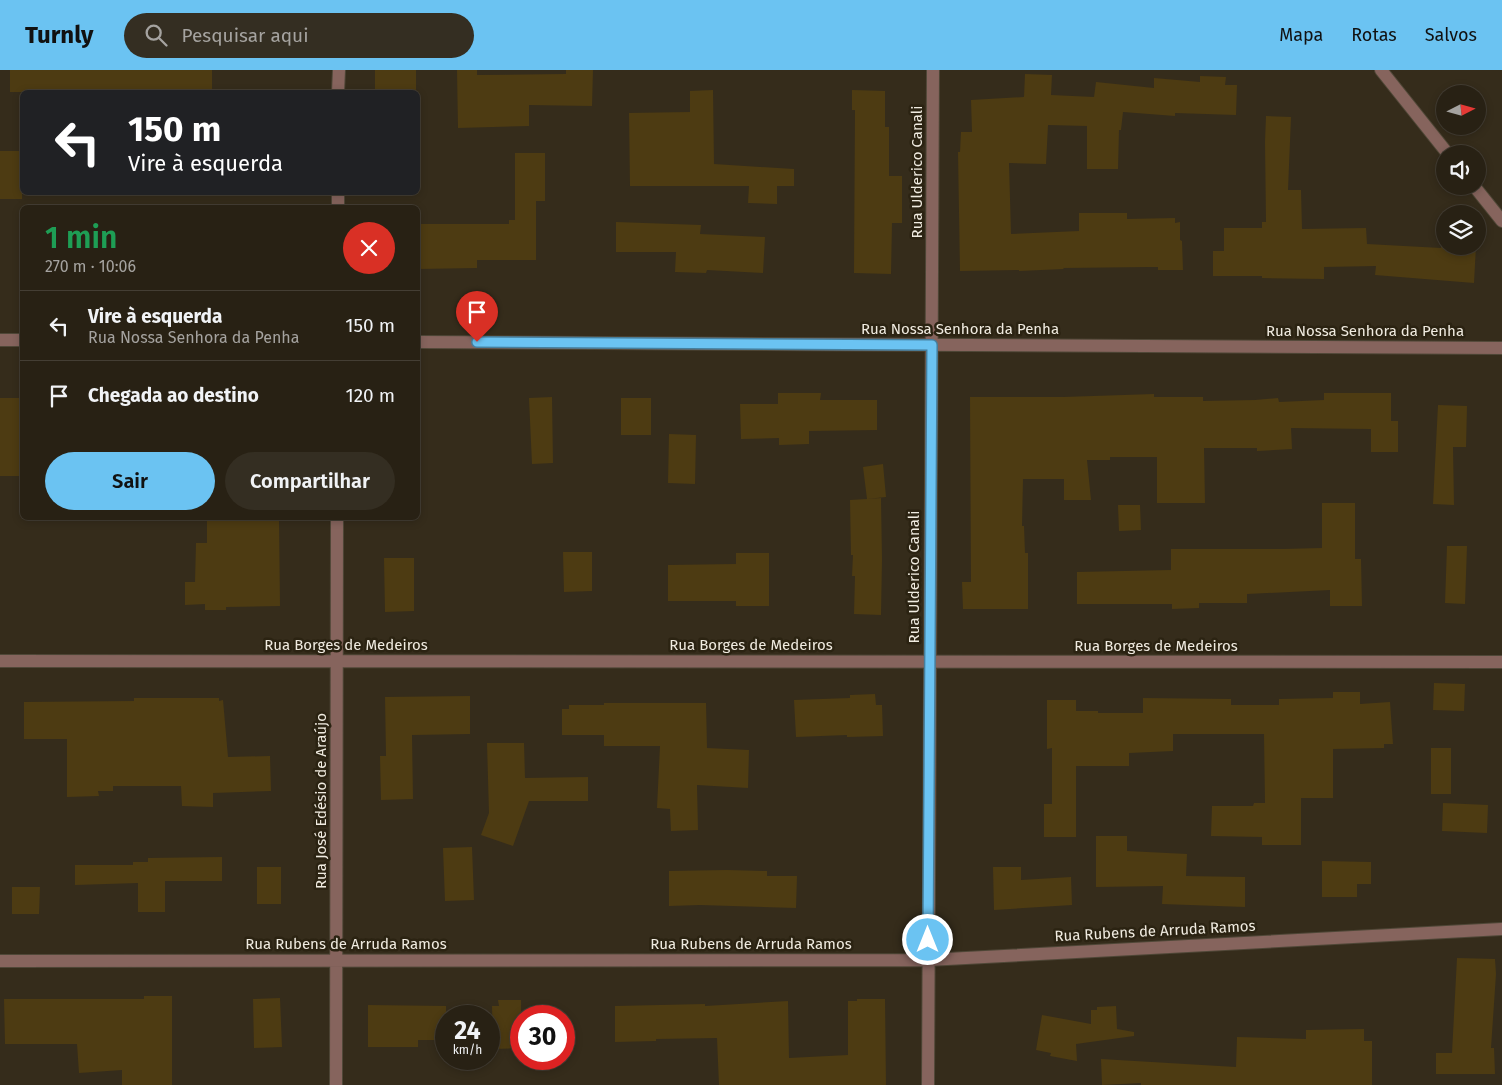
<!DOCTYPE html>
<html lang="pt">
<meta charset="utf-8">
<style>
:root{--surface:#282114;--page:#342e22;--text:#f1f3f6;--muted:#a5a3a0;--line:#443e34;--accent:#6bc3f2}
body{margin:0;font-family:"Fira Sans",sans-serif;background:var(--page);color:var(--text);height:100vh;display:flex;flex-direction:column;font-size:19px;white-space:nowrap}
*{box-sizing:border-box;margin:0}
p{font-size:16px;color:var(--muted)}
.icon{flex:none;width:28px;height:28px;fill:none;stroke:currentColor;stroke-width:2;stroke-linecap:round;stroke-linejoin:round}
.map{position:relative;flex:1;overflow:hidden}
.side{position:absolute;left:20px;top:135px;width:400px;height:315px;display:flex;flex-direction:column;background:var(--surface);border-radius:8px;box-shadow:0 2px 8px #0003,0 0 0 1px var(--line)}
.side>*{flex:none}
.banner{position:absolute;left:20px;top:20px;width:400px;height:105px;border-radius:8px;box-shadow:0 2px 8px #0003,0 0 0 1px var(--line);background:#202124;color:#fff;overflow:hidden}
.needle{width:32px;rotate:84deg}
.tools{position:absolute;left:1436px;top:15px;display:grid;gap:10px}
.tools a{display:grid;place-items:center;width:50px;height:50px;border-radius:50%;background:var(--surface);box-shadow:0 2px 8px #0003,0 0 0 1px var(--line);font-size:25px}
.speed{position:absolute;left:435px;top:935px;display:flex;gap:10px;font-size:25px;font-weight:700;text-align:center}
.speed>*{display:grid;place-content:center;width:65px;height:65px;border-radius:50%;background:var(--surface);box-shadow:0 2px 8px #0003,0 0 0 1px var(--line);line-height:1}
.speed small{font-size:12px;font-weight:400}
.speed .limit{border:8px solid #d22;background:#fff;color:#111}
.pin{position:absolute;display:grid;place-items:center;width:42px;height:42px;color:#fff;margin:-51px -21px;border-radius:50% 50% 50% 0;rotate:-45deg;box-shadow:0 0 5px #0007}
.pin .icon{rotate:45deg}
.me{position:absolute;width:55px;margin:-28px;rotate:0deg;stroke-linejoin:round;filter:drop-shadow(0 0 4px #0008)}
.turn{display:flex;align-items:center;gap:18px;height:105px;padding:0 25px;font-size:22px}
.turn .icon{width:65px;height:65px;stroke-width:2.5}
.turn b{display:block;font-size:35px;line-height:42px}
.round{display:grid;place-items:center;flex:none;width:52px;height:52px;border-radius:26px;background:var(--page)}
.summary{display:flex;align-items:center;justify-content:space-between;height:85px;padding:0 25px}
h1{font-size:30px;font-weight:600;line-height:38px;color:#1e9e55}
.action{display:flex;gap:10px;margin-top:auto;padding:10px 25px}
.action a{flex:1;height:58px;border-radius:30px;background:var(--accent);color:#111;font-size:20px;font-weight:600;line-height:58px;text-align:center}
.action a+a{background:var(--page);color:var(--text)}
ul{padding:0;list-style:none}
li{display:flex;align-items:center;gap:15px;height:70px;padding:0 25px;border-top:1px solid var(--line)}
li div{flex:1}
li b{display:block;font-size:19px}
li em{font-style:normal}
header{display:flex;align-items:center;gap:30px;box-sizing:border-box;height:70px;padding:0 25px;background:var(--accent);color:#111}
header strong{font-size:24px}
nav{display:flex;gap:28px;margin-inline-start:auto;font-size:18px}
.search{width:350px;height:45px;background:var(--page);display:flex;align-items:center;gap:12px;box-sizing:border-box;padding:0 18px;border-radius:28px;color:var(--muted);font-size:19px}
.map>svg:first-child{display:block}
</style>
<header>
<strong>Turnly</strong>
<div class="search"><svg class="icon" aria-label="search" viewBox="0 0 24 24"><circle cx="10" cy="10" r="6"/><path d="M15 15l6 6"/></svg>Pesquisar aqui</div>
<nav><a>Mapa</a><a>Rotas</a><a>Salvos</a></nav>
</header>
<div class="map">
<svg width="1502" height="1015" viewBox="0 0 1502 1015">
<rect width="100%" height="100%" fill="#352c1b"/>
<path fill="#4d3b12" d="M10 0H212V22H10Z
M375 0H416V22H375Z
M457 0H477V5L566 4V0H593L592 36 529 35V56L458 58Z
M1025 4 1052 5 1051 25 1094 27 1096 12 1154 18V8L1200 12V6L1226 7 1225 15H1237L1236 45 1175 43V46L1123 42 1121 60H1119L1118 99H1087V56L1048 55 1046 94 1009 93 1011 164 1079 161V143H1127V149L1175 148V153L1180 152V170L1182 171 1183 200H1158V197H1149L1063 198 1064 199 1019 201V200L960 201 958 82H960L961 62H972L971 30 1024 27Z
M713 20 714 94 794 99V116H777V134L748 133 749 116H630L629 43 690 42V21Z
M852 20 885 21V57H889V106H902V153H892L891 204 854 203 855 40H852Z
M1266 46 1291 47 1288 120H1301L1302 159 1366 158 1367 174 1441 178V176H1476L1474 213 1375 205 1376 196 1324 197V209L1262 208V206H1213V181H1224V158H1262V152H1266L1265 72Z
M0 81H22V129H0Z
M515 83H545V131H536V190H477V198L418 199V154H509V150H515Z
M616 152 701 155 700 164 765 167 763 203 707 200 706 203 675 202 676 182H616Z
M778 323H821L820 330H877V360L809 361V374L779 375V368L741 369 740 334H778Z
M1324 323H1391V351H1398V382H1371V359L1291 358 1292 379 1257 381V378H1204L1205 433H1157V387H1110V390H1087L1091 430H1064V409H1023L1022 456H1024L1025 483H1028V539H963L962 512H971L970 327H1063L1154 324V327H1203V331L1255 330 1278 328 1279 332 1324 330Z
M552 327 553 393 532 394 529 328Z
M0 328H22V406H0Z
M621 328H651V365H621Z
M1438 335 1467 336 1466 377H1453L1454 435 1433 434Z
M669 364 696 365 695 414 668 413Z
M883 394 886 427 867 429 881 428 882 489 881 545 854 544 855 506H852L853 485H851L850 430 867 429 863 397Z
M1322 433H1355V489H1361L1362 536H1330V520L1247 524V533H1199V538L1172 539V534H1077V502L1171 500V479H1283L1322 478Z
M1118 435H1140L1141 460 1119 461Z
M207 448H279L280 536 226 537V540H205V534L185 535V512H195L196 473H207Z
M1447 476H1467L1465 534 1445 533Z
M563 482H592V521L564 522Z
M736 483H769V536H736V531H668V495L736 494Z
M384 488H414V541L385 542Z
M1434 613 1465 614 1464 641 1433 640Z
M1333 622H1360V634L1390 632 1393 674H1384V678L1333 679V728H1301V775H1262V767L1211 766 1212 736H1253L1254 733H1265L1264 664H1173V681L1129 683V696H1076V767H1044V734H1052V678L1047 679V630H1076V641H1098V643H1143V628L1231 629V635H1279V629L1333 628Z
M875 624 876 635H882L883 666 847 667V665L796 667 794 630 850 628V625Z
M470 626V664L412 665 413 729 381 730 380 686H386L385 627Z
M134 628H219V631L223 630 228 687 270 686 271 721 213 723V737L182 736 181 716H113V721H98L99 726 67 727V669H24V632L134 631Z
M604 633H706L707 678 749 680 748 718 697 715 698 760 671 761 670 739 657 738 660 676H604V665H562V639H569V635H604Z
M487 673H524L525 708 588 707V731H529L513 776 481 765 489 743Z
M1431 678H1451V724H1431Z
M1443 733 1488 735 1487 763 1442 761Z
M1096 766H1127V781L1187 784 1186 806 1245 807V837L1162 834 1163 816 1096 817Z
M472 777 474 830 445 831 443 778Z
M222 787V811H165V842H138V813L75 815V795H133V792H148V788Z
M1322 791 1371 792V814H1357V827H1322Z
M257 797H281V834H257Z
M993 797H1021V810L1071 807 1072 835 994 840Z
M727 800 767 801V806H797L796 838 700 835 669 836V801Z
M12 817H40L39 844H12Z
M1457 888 1495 889 1496 904 1491 978H1494L1495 1004H1436V983H1452Z
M144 926H172V1015H122V1000L79 1003 77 974H5L4 929H144Z
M280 928 282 977 254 978 253 929Z
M857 929H885L886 1015H719L717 968 656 969V971L615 972V936L705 934V936L788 931 789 988 848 985V931H857Z
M498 930H521V978L493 979 492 936H499Z
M368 935 446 936V970H418V977H368Z
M1116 936 1117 959 1134 962V966L1076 974 1077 991 1050 986 1051 983 1036 980 1042 945 1091 954V940H1097V937Z
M1364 959V971H1372V1015H1141V1013L1102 1015 1101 989 1236 997 1237 967 1306 969V960Z"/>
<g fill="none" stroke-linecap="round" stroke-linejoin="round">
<defs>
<path id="minor" d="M1381 0 1448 84
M338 22 339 0
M1474 116 1502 151
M338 138V122
M0 591 1502 592
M0 891 928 890 1502 859
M336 1015 337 448
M928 1015 933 0"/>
<path id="tertiary" d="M0 270H22
M418 272 1502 278"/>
</defs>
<use href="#minor" stroke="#4f4737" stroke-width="14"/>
<use href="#tertiary" stroke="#4f4737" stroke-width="14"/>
<use href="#minor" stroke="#86645d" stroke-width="12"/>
<use href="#tertiary" stroke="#86645d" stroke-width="12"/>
</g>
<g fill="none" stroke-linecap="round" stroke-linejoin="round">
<defs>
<path id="route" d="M477 272 932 275 928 870"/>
</defs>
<use href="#route" stroke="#467f9d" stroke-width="12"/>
<use href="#route" stroke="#6bc3f2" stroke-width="9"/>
</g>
<g text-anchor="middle" stroke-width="5" stroke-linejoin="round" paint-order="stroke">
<g font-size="15" fill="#f0ebe0" stroke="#2b2312">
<text transform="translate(917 102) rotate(-90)" y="5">Rua Ulderico Canali</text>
<text x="960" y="264">Rua Nossa Senhora da Penha</text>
<text x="1365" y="266">Rua Nossa Senhora da Penha</text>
<text transform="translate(914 507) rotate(-90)" y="5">Rua Ulderico Canali</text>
<text x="346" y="580">Rua Borges de Medeiros</text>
<text x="751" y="580">Rua Borges de Medeiros</text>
<text x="1156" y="581">Rua Borges de Medeiros</text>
<text transform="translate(321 731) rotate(-90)" y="5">Rua José Edésio de Araújo</text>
<text transform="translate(1155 861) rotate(-3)" y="5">Rua Rubens de Arruda Ramos</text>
<text x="346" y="879">Rua Rubens de Arruda Ramos</text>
<text x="751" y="879">Rua Rubens de Arruda Ramos</text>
</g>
</g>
</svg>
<div class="tools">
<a><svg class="needle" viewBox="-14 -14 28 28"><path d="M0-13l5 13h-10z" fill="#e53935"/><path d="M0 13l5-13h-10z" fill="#a5a3a0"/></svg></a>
<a><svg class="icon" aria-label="sound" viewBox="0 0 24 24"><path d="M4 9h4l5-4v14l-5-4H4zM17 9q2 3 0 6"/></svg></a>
<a><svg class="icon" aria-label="layers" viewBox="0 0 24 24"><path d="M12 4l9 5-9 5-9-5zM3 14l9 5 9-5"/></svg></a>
</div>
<div class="speed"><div>24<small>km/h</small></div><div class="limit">30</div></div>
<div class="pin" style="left:477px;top:272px;background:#d93025"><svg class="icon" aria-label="arrive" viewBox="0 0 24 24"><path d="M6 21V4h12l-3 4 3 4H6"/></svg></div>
<svg class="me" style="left:928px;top:870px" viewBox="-20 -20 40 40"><circle r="17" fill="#6bc3f2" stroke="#fff" stroke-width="3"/><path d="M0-11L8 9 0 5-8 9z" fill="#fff"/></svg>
<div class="banner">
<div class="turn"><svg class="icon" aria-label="left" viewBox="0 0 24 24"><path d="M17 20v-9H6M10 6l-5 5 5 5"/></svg><div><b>150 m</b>Vire à esquerda</div></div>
</div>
<section class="side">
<div class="summary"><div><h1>1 min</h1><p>270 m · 10:06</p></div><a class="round" style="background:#d93025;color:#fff"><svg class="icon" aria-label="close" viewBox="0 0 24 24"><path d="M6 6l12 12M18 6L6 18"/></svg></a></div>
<ul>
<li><svg class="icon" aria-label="left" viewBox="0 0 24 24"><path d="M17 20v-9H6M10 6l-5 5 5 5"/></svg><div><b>Vire à esquerda</b><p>Rua Nossa Senhora da Penha</p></div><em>150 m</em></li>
<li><svg class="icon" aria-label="arrive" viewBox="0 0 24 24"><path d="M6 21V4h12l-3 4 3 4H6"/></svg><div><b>Chegada ao destino</b></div><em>120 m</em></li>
</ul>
<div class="action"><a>Sair</a><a>Compartilhar</a></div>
</section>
</div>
